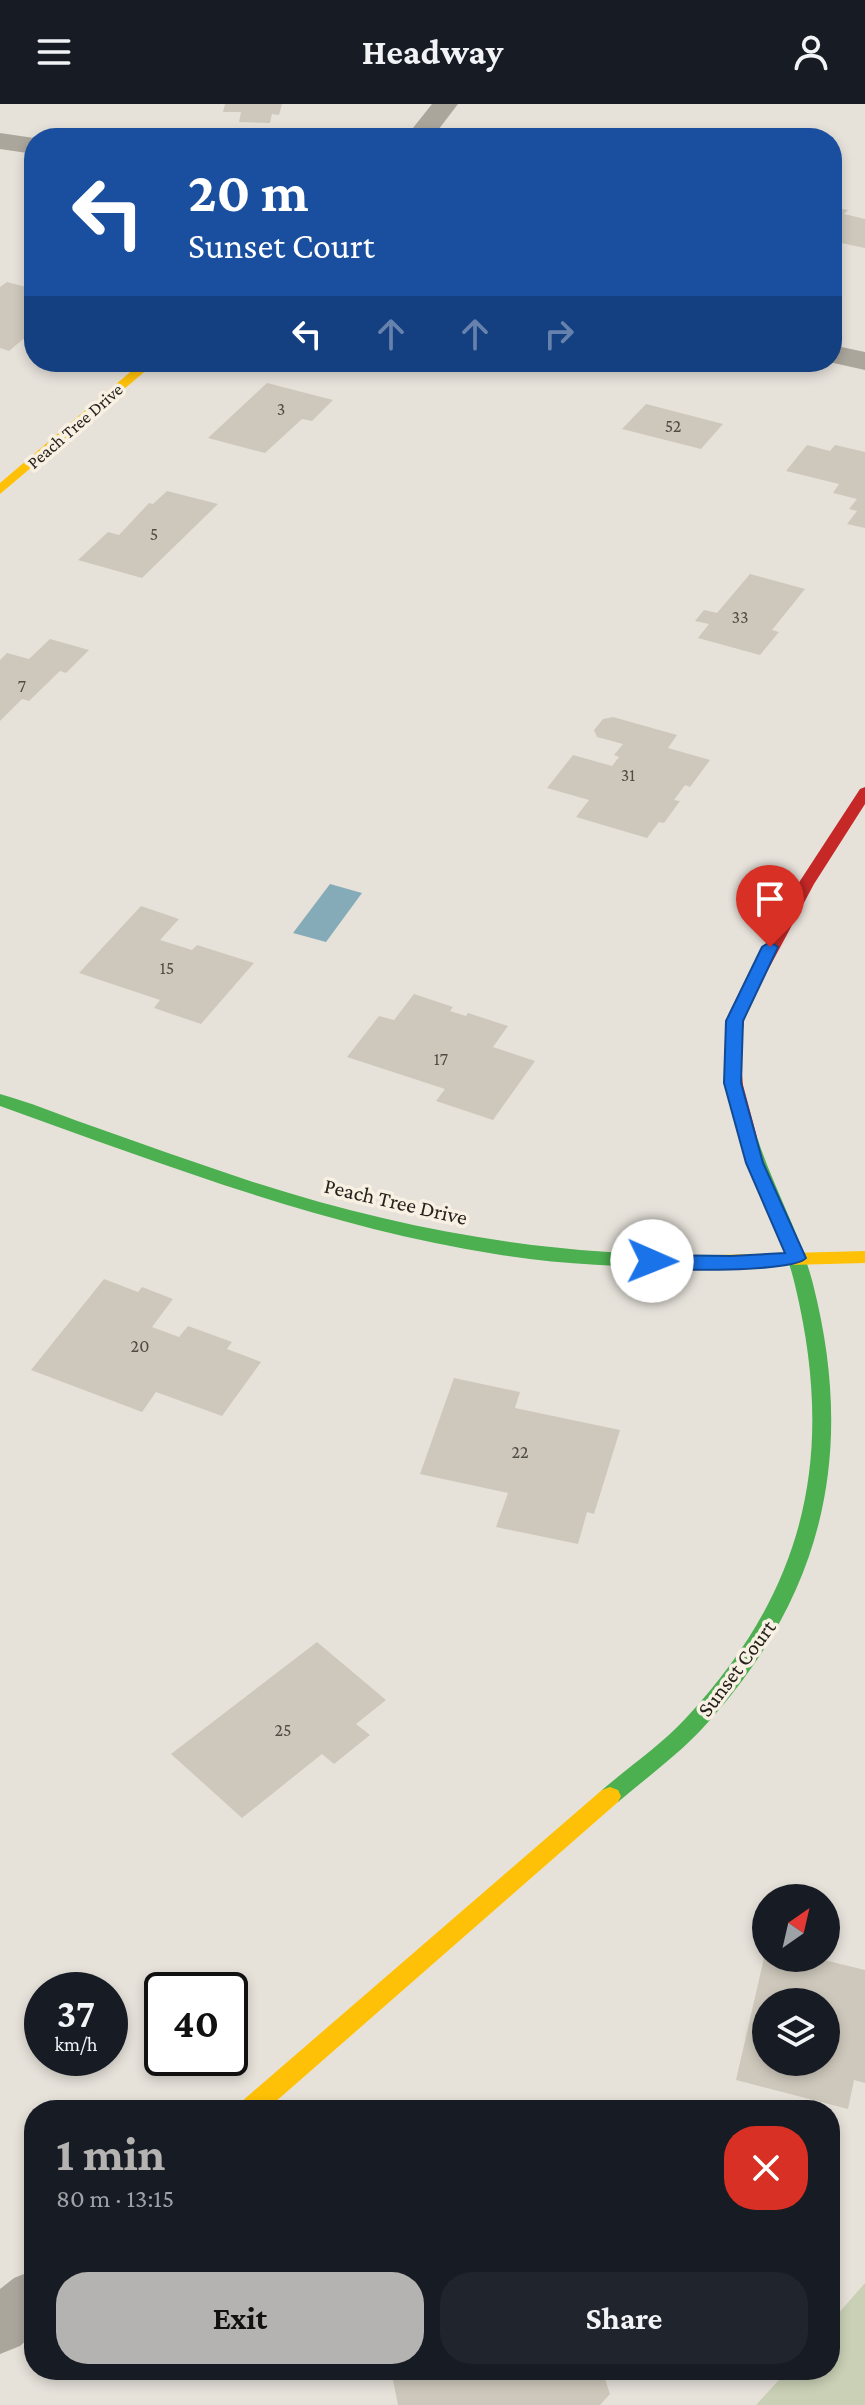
<!DOCTYPE html>
<meta charset="utf-8">
<style>
:root{--surface:#171b24;--page:#20242c;--text:#f1f3f6;--muted:#9ea1a6;--accent:#b4b3b2}
body{margin:0;font-family:"Crimson Pro",serif;background:var(--page);color:var(--text);height:100vh;display:flex;flex-direction:column;font-size:30px;white-space:nowrap}
*{box-sizing:border-box;margin:0}
p{font-size:26px;color:var(--muted)}
.icon{flex:none;width:44px;height:44px;fill:none;stroke:currentColor;stroke-width:2;stroke-linecap:round;stroke-linejoin:round}
.map{position:relative;flex:1;overflow:hidden}
.panel{position:absolute;left:24px;top:1996px;width:816px;height:280px;display:flex;flex-direction:column;background:var(--surface);border-radius:32px;box-shadow:0 4px 12px #0003}
.panel>*{flex:none}
.top-card{position:absolute;left:24px;top:24px;width:818px;height:244px;border-radius:32px;box-shadow:0 4px 12px #0003;background:#1a4fa0;color:#fff;overflow:hidden}
.needle{width:52px;rotate:34deg}
.controls{position:absolute;left:752px;top:1780px;display:grid;gap:16px}
.controls a{display:grid;place-items:center;width:88px;height:88px;border-radius:50%;background:var(--surface);box-shadow:0 4px 12px #0003;font-size:40px}
.speed{position:absolute;left:24px;top:1868px;display:flex;gap:16px;font-size:40px;font-weight:700;text-align:center}
.speed>*{display:grid;place-content:center;width:104px;height:104px;border-radius:50%;background:var(--surface);box-shadow:0 4px 12px #0003;line-height:1}
.speed small{font-size:20px;font-weight:400}
.speed .limit{border:4px solid #111;border-radius:12px;background:#fff;color:#111}
.pin{position:absolute;display:grid;place-items:center;width:68px;height:68px;color:#fff;margin:-82px -34px;border-radius:50% 50% 50% 0;rotate:-45deg;box-shadow:0 0 8px #0007}
.pin .icon{rotate:45deg}
.me{position:absolute;width:88px;margin:-44px;rotate:91deg;stroke-linejoin:round;filter:drop-shadow(0 0 6px #0008)}
.turn{display:flex;align-items:center;gap:28px;height:168px;padding:0 32px;font-size:36px}
.turn .icon{width:104px;height:104px;stroke-width:2.5}
.turn b{display:block;font-size:56px;line-height:68px}
.lanes{display:flex;align-items:center;height:76px;padding:0 32px;background:#0003;justify-content:center;gap:40px;direction:ltr}
.lanes .off{opacity:.35}
.round{display:grid;place-items:center;flex:none;width:84px;height:84px;border-radius:32px;background:var(--page)}
.headline{display:flex;align-items:center;justify-content:space-between;height:136px;padding:0 32px}
h1{font-size:48px;font-weight:700;line-height:60px;color:var(--accent)}
.button{display:flex;gap:16px;margin-top:auto;padding:16px 32px}
.button a{flex:1;height:92px;border-radius:32px;background:var(--accent);color:#111;font-size:32px;font-weight:700;line-height:92px;text-align:center}
.button a+a{background:var(--page);color:var(--text)}
header{display:flex;justify-content:space-between;align-items:center;height:104px;padding:0 32px;background:var(--surface);font-size:36px;font-weight:700}
.map>svg:first-child{display:block}
</style>
<header><svg class="icon" aria-label="menu" viewBox="0 0 24 24"><path d="M4 6h16M4 12h16M4 18h16"/></svg>Headway<svg class="icon" aria-label="person" viewBox="0 0 24 24"><circle cx="12" cy="8" r="4"/><path d="M4 21q1-7 8-7t8 7"/></svg></header>
<div class="map">
<svg width="865" height="2301" viewBox="0 0 865 2301">
<rect width="100%" height="100%" fill="#e6e2da"/>
<path fill="#cad0b5" d="M865 2179V2301H756L788 2266H830V2219Z"/>
<path fill="#85abb8" d="M330 780 362 789 326 838 293 829Z"/>
<path fill="#cec8bc" fill-rule="evenodd" d="M225 0H282L279 11 272 10 270 19 239 18 241 8H223Z
M832 103 848 106 844 110 865 115V144L832 137Z
M7 178 34 185V226L9 247 0 244V183Z
M267 279 333 296 312 317 302 315 265 349 208 334Z
M646 300 723 320 701 345 622 325Z
M807 341 830 347 835 341 865 348V424L847 420 857 407 849 405 857 395 833 389 839 380 786 367Z
M167 387 218 400 142 474 78 456 108 428 119 431 149 399 153 400Z
M750 470 805 485 772 526 779 528 760 551 698 534 709 520 695 517 704 506 717 509Z
M50 535 89 546 66 569 60 567 29 597 22 595 0 617V556L7 549 29 555Z
M613 613 677 631 668 644 710 656 690 683 685 681 674 696 680 697 664 719 659 718 647 734 576 713 589 696 547 684 573 651 612 662 619 653 614 651 623 640 597 633 594 626 603 615Z
M141 802 179 815 160 836 192 846 197 841 254 859 201 920 154 904 160 896 79 869Z
M414 890 453 903 450 907 466 912 468 909 508 922 493 943 535 957 493 1016 436 997 445 985 347 953 379 912 394 916Z
M104 1175 138 1188 142 1183 173 1195 152 1223 179 1233 188 1222 232 1238 227 1245 261 1258 222 1312 156 1288 142 1308 31 1266Z
M454 1274 520 1288 515 1304 620 1326 594 1410 587 1408 578 1440 496 1423 508 1389 420 1370Z
M317 1538 386 1596 356 1620 370 1631 334 1660 322 1650 242 1714 171 1650Z
M764 1854H816L865 1866V1979L854 1976 848 2005 736 1976ZM766 1898H826V1958H766Z
M391 2266H602L610 2290 600 2301H398Z"/>
<g fill="none" stroke-linecap="round" stroke-linejoin="round">
<path fill="#aba69c" fill-rule="evenodd" d="M432 0H458L432 34H405Z
M0 29 34 34V50L0 45Z
M832 241 865 248V266L829 258H832Z
M34 2166V2230L20 2242 0 2250V2185L14 2174Z"/>
<path fill="#4caf50" fill-rule="evenodd" d="M0 990C29 998 58 1010 86 1020 140 1039 193 1058 247 1076 404 1127 549 1152 714 1151L723 1157 714 1163C641 1164 568 1162 495 1150 325 1123 162 1060 0 1002Z
M748 1027 757 1033C773 1083 800 1129 813 1180 857 1353 822 1496 700 1627 675 1653 645 1675 618 1698L610 1701 602 1698 599 1692 602 1686C630 1662 661 1641 686 1614 806 1485 836 1352 795 1181 783 1130 756 1083 739 1033Z"/>
<path fill="#ffc107" fill-rule="evenodd" d="M142 258H156L0 390V379Z
M865 1147V1159L714 1163 705 1157 714 1151Z
M610 1683 618 1686 621 1692 618 1698 266 2006H237L241 1998 602 1686Z"/>
<path fill="#c62828" fill-rule="evenodd" d="M865 683V700L814 780 745 909 740 951 743 981 757 1033 754 1037H742L727 981 724 951 729 909 798 780 860 685Z"/>
</g>
<path fill="#1a73e8" stroke="#114b97" stroke-width="2" d="M770 838 778 843 743 917 741 979 763 1059 806 1154C795 1168 666 1168 646 1162L643 1157 646 1153 652 1151 731 1152 785 1149 746 1059 724 979 726 917 762 843Z"/>
<g text-anchor="middle" stroke-width="7" stroke-linejoin="round" paint-order="stroke">
<g font-size="18" fill="#4f4c45">
<text x="281" y="311">3</text>
<text x="673" y="328">52</text>
<text x="154" y="436">5</text>
<text x="740" y="519">33</text>
<text x="22" y="588">7</text>
<text x="628" y="677">31</text>
<text x="167" y="870">15</text>
<text x="441" y="961">17</text>
<text x="140" y="1248">20</text>
<text x="520" y="1354">22</text>
<text x="283" y="1632">25</text>
</g>
<g font-size="18" fill="#25221d" stroke="#f8f0e2">
<text transform="translate(75 322) rotate(-41)" y="6">Peach Tree Drive</text>
</g>
<g font-size="22" fill="#25221d" stroke="#f8f0e2">
<text transform="translate(396 1097) rotate(13)" y="8">Peach Tree Drive</text>
<text transform="translate(736 1564) rotate(-53)" y="8">Sunset Court</text>
</g>
</g>
</svg>
<div class="controls">
<a><svg class="needle" viewBox="-14 -14 28 28"><path d="M0-13l5 13h-10z" fill="#e53935"/><path d="M0 13l5-13h-10z" fill="#9ea1a6"/></svg></a>
<a><svg class="icon" aria-label="layers" viewBox="0 0 24 24"><path d="M12 4l9 5-9 5-9-5zM3 14l9 5 9-5"/></svg></a>
</div>
<div class="speed"><div>37<small>km/h</small></div><div class="limit">40</div></div>
<div class="pin" style="left:770px;top:843px;background:#d93025"><svg class="icon" aria-label="arrive" viewBox="0 0 24 24"><path d="M6 21V4h12l-3 4 3 4H6"/></svg></div>
<svg class="me" style="left:652px;top:1157px" viewBox="-20 -20 40 40"><circle r="19" fill="#fff"/><path d="M0-13L10 11 0 6-10 11z" fill="#1a73e8"/></svg>
<div class="top-card">
<div class="turn"><svg class="icon" aria-label="left" viewBox="0 0 24 24"><path d="M17 20v-9H6M10 6l-5 5 5 5"/></svg><div><b>20 m</b>Sunset Court</div></div>
<div class="lanes"><svg class="icon" aria-label="left" viewBox="0 0 24 24"><path d="M17 20v-9H6M10 6l-5 5 5 5"/></svg><svg class="icon off" aria-label="ahead" viewBox="0 0 24 24"><path d="M12 20V5M6 11l6-6 6 6"/></svg><svg class="icon off" aria-label="ahead" viewBox="0 0 24 24"><path d="M12 20V5M6 11l6-6 6 6"/></svg><svg class="icon off" aria-label="right" viewBox="0 0 24 24"><path d="M7 20v-9h11M14 6l5 5-5 5"/></svg></div>
</div>
<section class="panel">
<div class="headline"><div><h1>1 min</h1><p>80 m · 13:15</p></div><a class="round" style="background:#d93025;color:#fff"><svg class="icon" aria-label="close" viewBox="0 0 24 24"><path d="M6 6l12 12M18 6L6 18"/></svg></a></div>
<div class="button"><a>Exit</a><a>Share</a></div>
</section>
</div>
